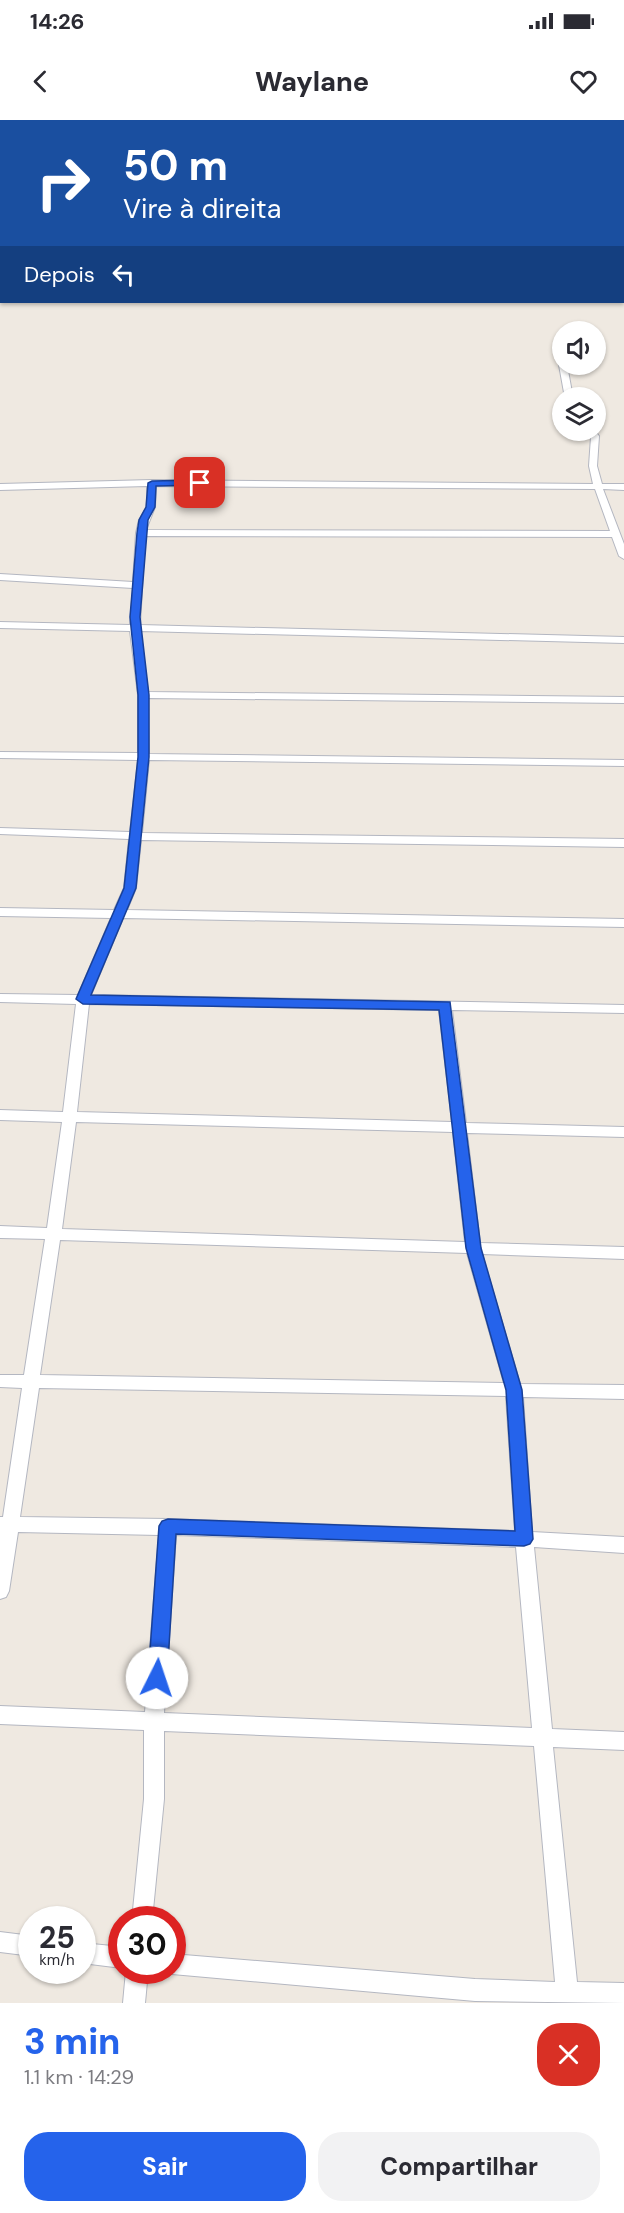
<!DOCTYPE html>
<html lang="pt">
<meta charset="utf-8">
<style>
:root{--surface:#fff;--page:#f2f2f3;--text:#2b2b33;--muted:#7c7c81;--accent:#2563eb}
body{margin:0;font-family:"DM Sans",sans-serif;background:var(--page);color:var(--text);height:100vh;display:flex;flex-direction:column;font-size:22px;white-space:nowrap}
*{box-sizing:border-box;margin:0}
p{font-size:20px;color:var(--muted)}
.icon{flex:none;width:33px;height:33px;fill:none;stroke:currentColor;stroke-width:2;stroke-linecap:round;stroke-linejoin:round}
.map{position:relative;height:1883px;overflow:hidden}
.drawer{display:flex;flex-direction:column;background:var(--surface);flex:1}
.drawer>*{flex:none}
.hud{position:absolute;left:0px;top:0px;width:624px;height:183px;box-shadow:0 2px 4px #0004;background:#1a4fa0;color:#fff;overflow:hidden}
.buttons{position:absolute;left:552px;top:201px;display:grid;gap:12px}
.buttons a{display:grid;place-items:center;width:54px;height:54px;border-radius:50%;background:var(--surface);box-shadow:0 2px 4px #0004;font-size:30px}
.speed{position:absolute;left:18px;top:1786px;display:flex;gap:12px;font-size:30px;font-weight:700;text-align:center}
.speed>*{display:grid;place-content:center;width:78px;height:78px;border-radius:50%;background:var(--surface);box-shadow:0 2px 4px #0004;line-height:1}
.speed small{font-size:15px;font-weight:400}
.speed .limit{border:9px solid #d22;background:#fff;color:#111}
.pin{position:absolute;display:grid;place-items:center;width:51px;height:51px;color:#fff;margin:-26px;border-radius:12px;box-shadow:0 3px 9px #0006}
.me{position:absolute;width:66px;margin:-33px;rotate:4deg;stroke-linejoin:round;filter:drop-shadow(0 0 4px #0008)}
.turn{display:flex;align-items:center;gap:21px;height:126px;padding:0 24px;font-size:27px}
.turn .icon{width:78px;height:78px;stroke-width:2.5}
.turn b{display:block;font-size:42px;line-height:51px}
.then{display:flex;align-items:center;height:57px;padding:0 24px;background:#0003;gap:12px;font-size:22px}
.round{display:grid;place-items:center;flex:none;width:63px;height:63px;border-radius:24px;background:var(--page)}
.headline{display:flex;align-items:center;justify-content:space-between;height:102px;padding:0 24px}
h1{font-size:36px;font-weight:800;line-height:45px;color:var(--accent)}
.primary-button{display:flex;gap:12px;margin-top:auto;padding:12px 24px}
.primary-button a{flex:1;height:69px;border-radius:24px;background:var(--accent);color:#fff;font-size:24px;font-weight:800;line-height:69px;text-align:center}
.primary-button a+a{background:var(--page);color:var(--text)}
.status{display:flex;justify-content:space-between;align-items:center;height:42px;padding:0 30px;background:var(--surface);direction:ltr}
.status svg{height:16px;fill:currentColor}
header{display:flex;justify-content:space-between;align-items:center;height:78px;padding:0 24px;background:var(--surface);font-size:27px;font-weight:800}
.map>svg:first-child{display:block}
</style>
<div class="status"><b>14:26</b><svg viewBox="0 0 49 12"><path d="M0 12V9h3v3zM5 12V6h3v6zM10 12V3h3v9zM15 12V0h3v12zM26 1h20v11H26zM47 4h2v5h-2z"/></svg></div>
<header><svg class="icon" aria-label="back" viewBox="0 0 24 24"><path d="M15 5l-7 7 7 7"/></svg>Waylane<svg class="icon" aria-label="heart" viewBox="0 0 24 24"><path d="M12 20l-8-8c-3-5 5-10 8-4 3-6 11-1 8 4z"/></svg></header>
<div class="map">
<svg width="624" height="1883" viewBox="0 0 624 1883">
<rect width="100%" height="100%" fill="#efe9e1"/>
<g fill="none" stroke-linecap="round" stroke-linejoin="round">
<defs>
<path id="minor" d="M73 0H79L72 2Z
M0 43H2V47H0Z
M622 98H624V102H622Z
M562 243 567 245 573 278H565L559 245Z
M585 310H594L599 316 597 346 602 364H624V370L603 369 624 424V439L619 436 612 417 145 416 140 505 624 517V523L140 511 148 572 624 577V583L148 578 149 634 624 640V646L149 640 142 713 624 719V727L141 720 136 768 127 790 624 799V807L123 798 91 875 624 885V893L452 890 466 1003 624 1007V1017L467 1013 480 1123 624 1127V1139L482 1134 520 1264 624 1265V1279L523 1277 532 1412 624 1417V1433L534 1427 552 1609 624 1612V1630L553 1627 577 1862 624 1863V1883L475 1881 172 1854 164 1851H172V1834L475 1859 555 1862 534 1626 164 1611V1679L152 1800H132L144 1679V1610L0 1604V1586L145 1592 159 1415 18 1412 9 1471 6 1477 0 1479V1397H3L22 1268 0 1267V1255H24L45 1119 0 1118V1106L47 1108 62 1002 0 1000V990L63 992 76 884 0 882V874L78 875 111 798 0 796V788L114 790 124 768 129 719 0 714V708L130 712 138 640 0 638V632L138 633V575L130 511 0 508V502L130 505 133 468 0 460V454L133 462 136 413 139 400 147 387V366L0 370V364L152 360 593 364 589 346 591 317ZM156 366 595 369 610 411 146 410 155 387ZM89 884 439 890 452 1002 77 992ZM76 1002 453 1012 465 1122 62 1109ZM60 1120 467 1133 504 1263 40 1255ZM39 1268 506 1276 515 1411 168 1399 20 1397ZM176 1415 516 1427 532 1608 164 1593Z
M0 1812 32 1816V1836L0 1832Z
M82 1823 122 1827V1848L82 1843Z
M126 1851H148L145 1883H123Z"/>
</defs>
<use href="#minor" stroke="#b4b7c1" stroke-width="2"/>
<use href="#minor" fill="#fff" fill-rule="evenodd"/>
</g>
<path fill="#2563eb" stroke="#184099" stroke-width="1.5" d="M200 360 204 363 203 365 156 366 155 387 148 400 140 497 149 575V637L136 768 91 875 450 882 481 1128 522 1270 533 1419 530 1424 524 1426 176 1414 167 1558 164 1564 157 1567 151 1564 148 1558 159 1406 162 1401 168 1399 515 1411 506 1270 466 1128 439 890 83 884 76 879 124 768 138 637V575L130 497 137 413 139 400 146 387 148 363 152 361Z"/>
</svg>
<div class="buttons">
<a><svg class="icon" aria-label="sound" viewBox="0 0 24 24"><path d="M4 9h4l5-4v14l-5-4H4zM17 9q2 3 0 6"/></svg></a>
<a><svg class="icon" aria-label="layers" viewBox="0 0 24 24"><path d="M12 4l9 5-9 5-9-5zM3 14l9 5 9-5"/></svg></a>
</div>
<div class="speed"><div>25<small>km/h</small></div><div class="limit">30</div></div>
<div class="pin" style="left:200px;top:363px;background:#d93025"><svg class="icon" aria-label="arrive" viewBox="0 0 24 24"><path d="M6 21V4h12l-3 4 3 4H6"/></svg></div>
<svg class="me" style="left:157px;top:1558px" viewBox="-20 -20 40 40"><circle r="19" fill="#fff"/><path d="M0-13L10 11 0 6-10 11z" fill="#2563eb"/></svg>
<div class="hud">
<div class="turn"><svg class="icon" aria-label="right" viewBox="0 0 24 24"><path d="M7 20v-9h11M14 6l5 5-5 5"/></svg><div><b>50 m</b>Vire à direita</div></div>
<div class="then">Depois<svg class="icon" aria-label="left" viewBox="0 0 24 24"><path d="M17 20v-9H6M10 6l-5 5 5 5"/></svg></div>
</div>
</div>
<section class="drawer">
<div class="headline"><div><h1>3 min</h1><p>1.1 km · 14:29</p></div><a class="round" style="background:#d93025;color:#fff"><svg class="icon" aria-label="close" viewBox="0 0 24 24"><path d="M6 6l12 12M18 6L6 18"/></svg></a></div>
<div class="primary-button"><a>Sair</a><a>Compartilhar</a></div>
</section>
